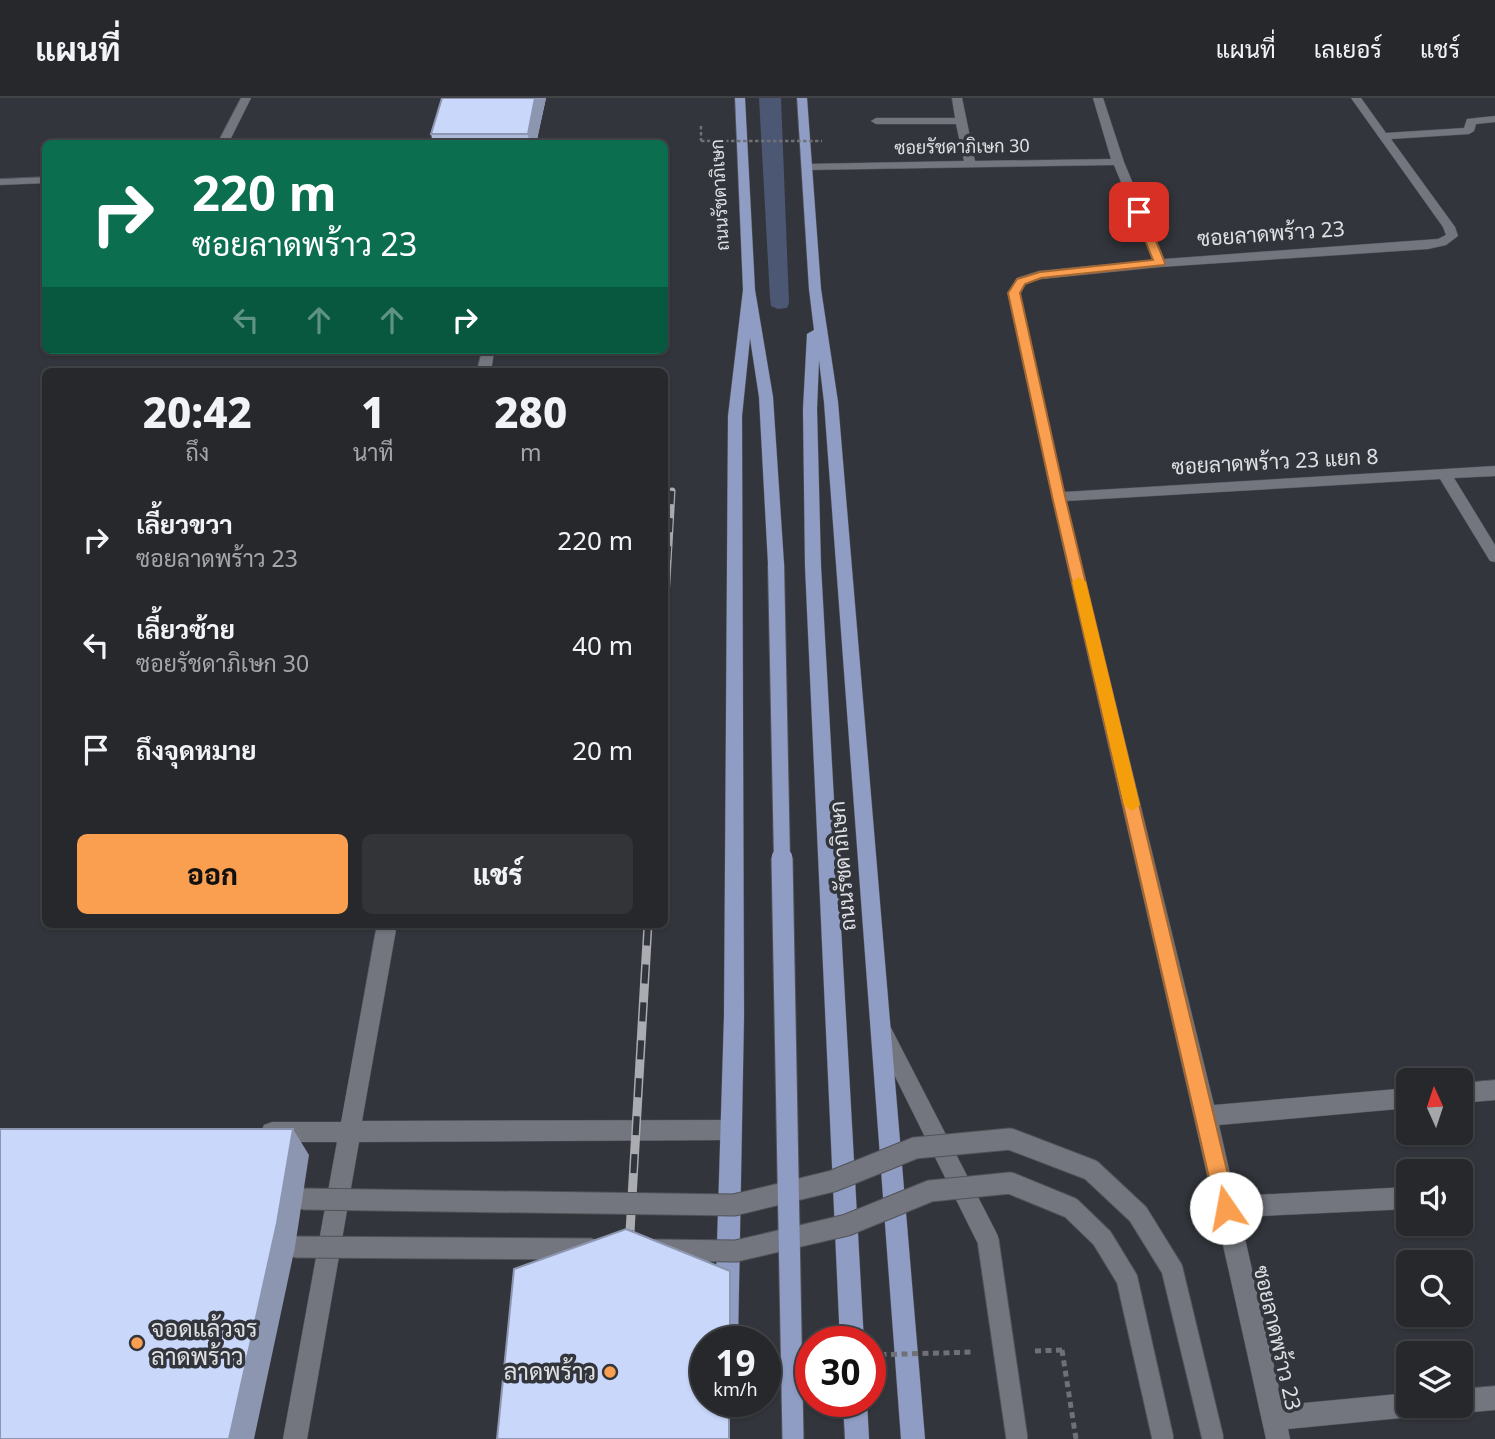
<!DOCTYPE html>
<html lang="th">
<meta charset="utf-8">
<style>
:root{--surface:#26282c;--page:#323438;--text:#f1f3f6;--muted:#a4a6a9;--line:#424448;--accent:#fa9f4f}
body{margin:0;font-family:"Noto Sans",Sarabun,sans-serif;background:var(--page);color:var(--text);height:100vh;display:flex;flex-direction:column;font-size:26px;white-space:nowrap}
*{box-sizing:border-box;margin:0}
p{font-size:23px;color:var(--muted)}
.icon{flex:none;width:38px;height:38px;fill:none;stroke:currentColor;stroke-width:2;stroke-linecap:round;stroke-linejoin:round}
.map{position:relative;flex:1;overflow:hidden}
.sheet{position:absolute;left:42px;top:270px;width:626px;height:560px;display:flex;flex-direction:column;background:var(--surface);border-radius:10px;box-shadow:0 2px 5px #0004,0 0 0 2px var(--line)}
.sheet>*{flex:none}
.top-card{position:absolute;left:42px;top:42px;width:626px;height:214px;border-radius:10px;box-shadow:0 2px 5px #0004,0 0 0 2px var(--line);background:#0b6e4f;color:#fff;overflow:hidden}
.needle{width:46px;rotate:357deg}
.tools{position:absolute;left:1396px;top:970px;display:grid;gap:14px}
.tools a{display:grid;place-items:center;width:77px;height:77px;border-radius:10px;background:var(--surface);box-shadow:0 2px 5px #0004,0 0 0 2px var(--line);font-size:35px}
.speed{position:absolute;left:690px;top:1228px;display:flex;gap:14px;font-size:35px;font-weight:700;text-align:center}
.speed>*{display:grid;place-content:center;width:91px;height:91px;border-radius:50%;background:var(--surface);box-shadow:0 2px 5px #0004,0 0 0 2px var(--line);line-height:1}
.speed small{font-size:18px;font-weight:400}
.speed .limit{border:10px solid #d22;background:#fff;color:#111}
.pin{position:absolute;display:grid;place-items:center;width:60px;height:60px;color:#fff;margin:-30px;border-radius:14px;box-shadow:0 4px 10px #0006}
.me{position:absolute;width:77px;margin:-38px;rotate:348deg;stroke-linejoin:round;filter:drop-shadow(0 0 5px #0008)}
.turn{display:flex;align-items:center;gap:24px;height:147px;padding:0 35px;font-size:32px}
.turn .icon{width:91px;height:91px;stroke-width:2.5}
.turn b{display:block;font-size:49px;line-height:60px}
.lanes{display:flex;align-items:center;height:66px;padding:0 35px;background:#0003;justify-content:center;gap:35px;direction:ltr}
.lanes .off{opacity:.35}
.eta{display:flex;justify-content:space-evenly;align-items:center;height:119px;text-align:center}
.eta b{font-size:42px;font-weight:800;line-height:49px}
.button{display:flex;gap:14px;margin-top:auto;padding:14px 35px}
.button a{flex:1;height:80px;border-radius:10px;background:var(--accent);color:#111;font-size:28px;font-weight:800;line-height:80px;text-align:center}
.button a+a{background:var(--page);color:var(--text)}
ul{padding:0;list-style:none}
li{display:flex;align-items:center;gap:21px;height:105px;padding:0 35px}
li div{flex:1}
li b{display:block;font-size:26px}
li em{font-style:normal}
header{display:flex;align-items:center;gap:42px;box-sizing:border-box;height:98px;padding:0 35px;background:var(--surface);border-bottom:2px solid var(--line)}
header strong{font-size:33px}
nav{display:flex;gap:38px;margin-inline-start:auto;font-size:24px}
.map>svg:first-child{display:block}
</style>
<header>
<strong>แผนที่</strong>
<nav><a>แผนที่</a><a>เลเยอร์</a><a>แชร์</a></nav>
</header>
<div class="map">
<svg width="1495" height="1341" viewBox="0 0 1495 1341">
<rect width="100%" height="100%" fill="#32353b"/>
<path fill="#4c5774" d="M759 0H781L789 205 787 210 778 211 771 208 770 200Z"/>
<g fill="none" stroke-linecap="round" stroke-linejoin="round">
<defs>
<path id="minor" d="M241 0H251L228 46H217Z
M952 0H962L975 63 1111 61 1093 0H1103L1124 64 1164 161 1438 141 1446 137 1443 129 1351 0H1361L1386 35 1464 30 1467 21 1495 18V24L1476 26 1474 33 1469 36 1391 41 1455 129 1458 138 1446 147 1428 151 1160 169 1041 181 1026 185 1020 196 1064 394 1495 368V378L1454 380 1495 447V464L1490 463 1440 381 1066 403 1214 1007 1409 990V1010L1219 1027 1235 1098 1409 1089V1111L1240 1119 1283 1307 1409 1295V1307H1423L1420 1316 1411 1319 1288 1331 1290 1341H1266C1183 959 1089 579 1008 196L1017 180 1039 173 1153 162 1114 67 807 72 801 69 807 66 964 63 956 26H876L871 23 876 20H955Z
M46 79V85L0 87V81Z
M482 252 494 254 491 273H477Z
M377 826H397L362 1023 730 1022 738 1025 741 1032 738 1039 730 1042 359 1044 307 1341H283L337 1044H272L264 1041 261 1034 264 1027 272 1024H341Z
M883 925 890 928 996 1134 999 1142 996 1150 988 1153 980 1150 873 934 876 928Z
M1495 982V1002L1461 1005V985Z
M1495 1288V1312L1461 1315 1452 1312 1451 1307H1461V1291Z"/>
<path id="major" d="M735 0H745L755 192 773 299 784 466 776 471 768 466 759 299 750 240 742 318 744 918 738 1244H714L724 918 728 318 743 192Z
M797 0H807L821 191 838 304 925 1341H901L824 304 819 262 817 311 821 468 864 1244H840L805 468 803 311 807 236 814 232 809 191Z
M843 1304H867L869 1341H845Z"/>
</defs>
<use href="#minor" stroke="#515358" stroke-width="1"/>
<use href="#major" stroke="#515358" stroke-width="1"/>
<path stroke="#6f7177" stroke-width="2.5" stroke-dasharray="3.5 2.5" stroke-linecap="butt" d="M701 28V43"/>
<path stroke="#6f7177" stroke-width="5" stroke-dasharray="6 4.5" stroke-linecap="butt" d="M1062 1252 1076 1341"/>
<use href="#minor" fill="#73767e" fill-rule="evenodd"/>
<use href="#major" fill="#8f9dc4" fill-rule="evenodd"/>
<defs>
<path id="rail-far1" d="M665 518 672 393"/>
<path id="rail" d="M629 1151 648 826"/>
</defs>
<use href="#rail-far1" stroke="#aaacb1" stroke-width="7"/>
<use href="#rail" stroke="#aaacb1" stroke-width="9"/>
<use href="#rail-far1" stroke="#32353b" stroke-width="4.5" stroke-dasharray="14" stroke-linecap="butt"/>
<use href="#rail" stroke="#32353b" stroke-width="6" stroke-dasharray="19" stroke-linecap="butt"/>
<defs>
<path id="minor-bridge" d="M303 1101 734 1107 833 1083 915 1050 1010 1041 1091 1072 1138 1116 1172 1171 1213 1341
M988 1142 1017 1341
M295 1149 592 1151
M655 1152 736 1153 847 1127 930 1093 1010 1085 1071 1110 1102 1140 1127 1181 1163 1341"/>
<path id="major-bridge-far1" d="M776 466 782 762"/>
<path id="major-bridge" d="M782 760 793 1341"/>
</defs>
<use href="#minor-bridge" stroke="#515358" stroke-width="23" stroke-linecap="butt"/>
<use href="#major-bridge-far1" stroke="#515358" stroke-width="18" stroke-linecap="butt"/>
<use href="#major-bridge" stroke="#515358" stroke-width="23" stroke-linecap="butt"/>
<path stroke="#6f7177" stroke-width="2.5" stroke-dasharray="3.5 2.5" stroke-linecap="butt" d="M701 43H822"/>
<path stroke="#6f7177" stroke-width="5" stroke-dasharray="6 4.5" stroke-linecap="butt" d="M1035 1253 1062 1252
M870 1257 974 1254"/>
<use href="#minor-bridge" stroke="#73767e" stroke-width="21"/>
<use href="#major-bridge-far1" stroke="#8f9dc4" stroke-width="16"/>
<use href="#major-bridge" stroke="#8f9dc4" stroke-width="21"/>
</g>
<path fill="#adb9d8" d="M442 0H546L536 46H433L431 36Z"/>
<path fill="#8d96b0" d="M535 0H546L536 46H529L528 36Z
M293 1031 309 1057 295 1149 254 1341H229Z
M730 1173 731 1244H730Z"/>
<path fill="#c9d7fb" stroke="#8d96b0" stroke-width="2" d="M442 0H535L528 36H431Z
M0 1031H293L277 1125 229 1341H0Z
M626 1131 730 1173V1244H705V1304H729V1341H497L514 1171Z"/>
<path fill="#fa9f4f" stroke="#a26733" stroke-width="2" d="M1139 111 1144 114 1165 165 1164 167 1041 180 1025 186 1020 195 1065 398 1236 1110 1233 1117 1226 1119 1219 1117 1216 1110 1052 398 1008 195 1017 181 1040 174 1153 162 1134 114Z"/>
<path fill="#f59e0b" d="M1079 479 1086 484 1140 707 1132 713 1124 707 1072 484Z"/>
<g fill="#fa9f4f" stroke="#32353b" stroke-width="2.5">
<circle cx="137" cy="1245" r="7"/>
<circle cx="610" cy="1274" r="7"/>
</g>
<g text-anchor="middle" stroke-width="7" stroke-linejoin="round" paint-order="stroke">
<g font-size="18" fill="#dee0e4" stroke="#32353b">
<text transform="translate(962 49) rotate(-1)" y="6">ซอยรัชดาภิเษก 30</text>
<text transform="translate(720 97) rotate(-93)" y="6">ถนนรัชดาภิเษก</text>
</g>
<g font-size="21" fill="#dee0e4" stroke="#32353b">
<text transform="translate(1271 136) rotate(-4)" y="7">ซอยลาดพร้าว 23</text>
<text transform="translate(1275 364) rotate(-3)" y="7">ซอยลาดพร้าว 23 แยก 8</text>
<text transform="translate(843 768) rotate(-95)" y="7">ถนนรัชดาภิเษก</text>
<text transform="translate(1277 1240) rotate(77)" y="7">ซอยลาดพร้าว 23</text>
</g>
<g font-size="24" fill="#dee0e4" stroke="#32353b" text-anchor="start">
<text x="151" y="1239">จอดแล้วจร<tspan x="151" dy="28">ลาดพร้าว</tspan></text>
<text x="596" y="1282" text-anchor="end">ลาดพร้าว</text>
</g>
</g>
</svg>
<div class="tools">
<a><svg class="needle" viewBox="-14 -14 28 28"><path d="M0-13l5 13h-10z" fill="#e53935"/><path d="M0 13l5-13h-10z" fill="#a4a6a9"/></svg></a>
<a><svg class="icon" aria-label="sound" viewBox="0 0 24 24"><path d="M4 9h4l5-4v14l-5-4H4zM17 9q2 3 0 6"/></svg></a>
<a><svg class="icon" aria-label="search" viewBox="0 0 24 24"><circle cx="10" cy="10" r="6"/><path d="M15 15l6 6"/></svg></a>
<a><svg class="icon" aria-label="layers" viewBox="0 0 24 24"><path d="M12 4l9 5-9 5-9-5zM3 14l9 5 9-5"/></svg></a>
</div>
<div class="speed"><div>19<small>km/h</small></div><div class="limit">30</div></div>
<div class="pin" style="left:1139px;top:114px;background:#d93025"><svg class="icon" aria-label="arrive" viewBox="0 0 24 24"><path d="M6 21V4h12l-3 4 3 4H6"/></svg></div>
<svg class="me" style="left:1226px;top:1110px" viewBox="-20 -20 40 40"><circle r="19" fill="#fff"/><path d="M0-13L10 11 0 6-10 11z" fill="#fa9f4f"/></svg>
<div class="top-card">
<div class="turn"><svg class="icon" aria-label="right" viewBox="0 0 24 24"><path d="M7 20v-9h11M14 6l5 5-5 5"/></svg><div><b>220 m</b>ซอยลาดพร้าว 23</div></div>
<div class="lanes"><svg class="icon off" aria-label="left" viewBox="0 0 24 24"><path d="M17 20v-9H6M10 6l-5 5 5 5"/></svg><svg class="icon off" aria-label="ahead" viewBox="0 0 24 24"><path d="M12 20V5M6 11l6-6 6 6"/></svg><svg class="icon off" aria-label="ahead" viewBox="0 0 24 24"><path d="M12 20V5M6 11l6-6 6 6"/></svg><svg class="icon" aria-label="right" viewBox="0 0 24 24"><path d="M7 20v-9h11M14 6l5 5-5 5"/></svg></div>
</div>
<section class="sheet">
<div class="eta">
<div><b>20:42</b><p>ถึง</p></div>
<div><b>1</b><p>นาที</p></div>
<div><b>280</b><p>m</p></div>
</div>
<ul>
<li><svg class="icon" aria-label="right" viewBox="0 0 24 24"><path d="M7 20v-9h11M14 6l5 5-5 5"/></svg><div><b>เลี้ยวขวา</b><p>ซอยลาดพร้าว 23</p></div><em>220 m</em></li>
<li><svg class="icon" aria-label="left" viewBox="0 0 24 24"><path d="M17 20v-9H6M10 6l-5 5 5 5"/></svg><div><b>เลี้ยวซ้าย</b><p>ซอยรัชดาภิเษก 30</p></div><em>40 m</em></li>
<li><svg class="icon" aria-label="arrive" viewBox="0 0 24 24"><path d="M6 21V4h12l-3 4 3 4H6"/></svg><div><b>ถึงจุดหมาย</b></div><em>20 m</em></li>
</ul>
<div class="button"><a>ออก</a><a>แชร์</a></div>
</section>
</div>
